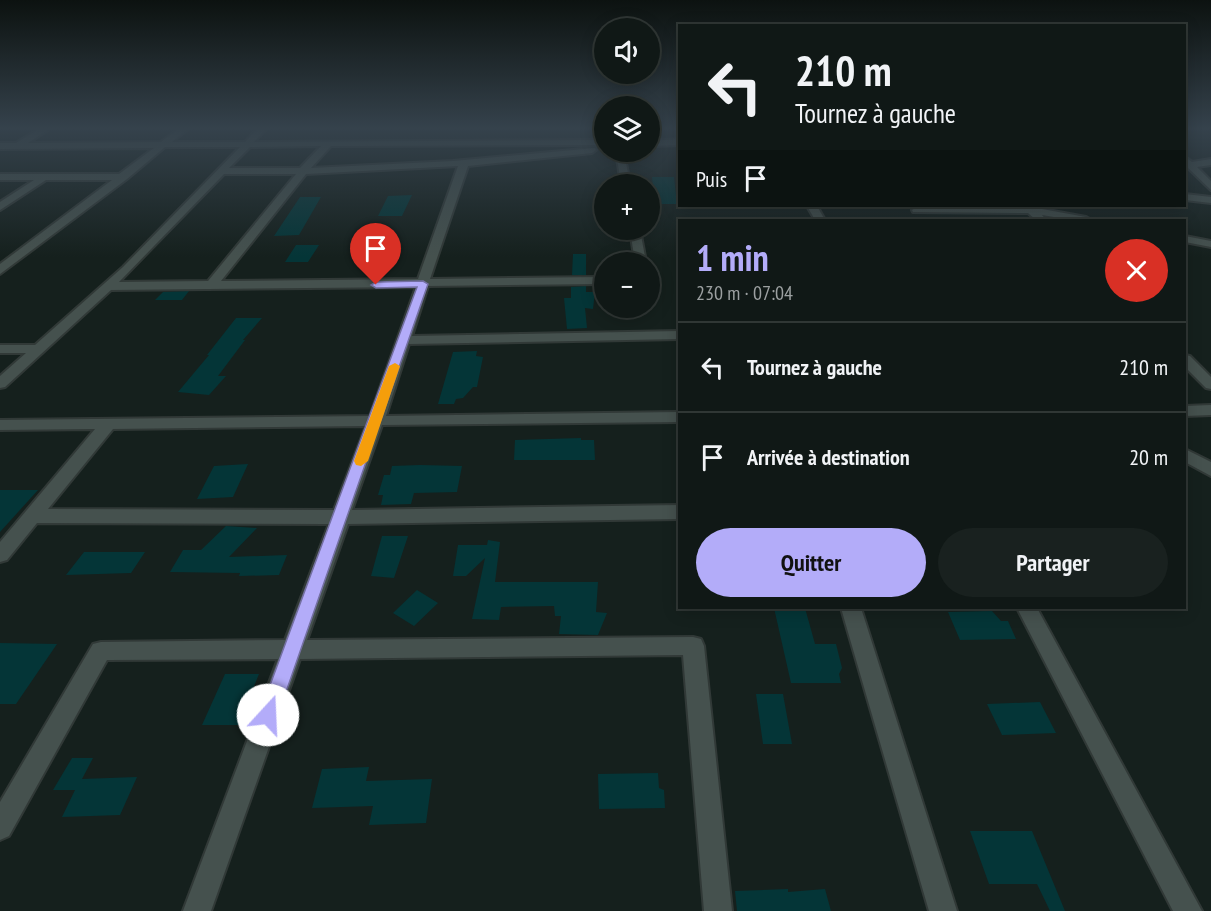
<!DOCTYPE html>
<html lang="fr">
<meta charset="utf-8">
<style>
:root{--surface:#101816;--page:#19211f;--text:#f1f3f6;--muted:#9ca0a1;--line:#303735;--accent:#b3acf9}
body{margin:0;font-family:"PT Sans Narrow",sans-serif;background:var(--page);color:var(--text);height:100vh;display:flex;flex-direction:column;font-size:22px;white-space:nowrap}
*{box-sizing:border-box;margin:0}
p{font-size:20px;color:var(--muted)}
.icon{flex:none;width:33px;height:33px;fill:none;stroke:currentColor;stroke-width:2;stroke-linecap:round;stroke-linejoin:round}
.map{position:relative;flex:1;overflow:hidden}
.side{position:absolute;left:678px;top:219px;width:508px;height:390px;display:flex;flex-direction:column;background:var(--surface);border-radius:0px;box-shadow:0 3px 15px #0003,0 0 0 2px var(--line)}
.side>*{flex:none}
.banner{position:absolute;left:678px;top:24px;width:508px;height:183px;border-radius:0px;box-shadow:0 3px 15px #0003,0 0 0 2px var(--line);background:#101816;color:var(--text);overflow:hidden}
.fabs{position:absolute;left:594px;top:18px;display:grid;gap:12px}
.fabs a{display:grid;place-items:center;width:66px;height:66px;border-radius:50%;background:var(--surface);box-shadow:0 3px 15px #0003,0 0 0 2px var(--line);font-size:30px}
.pin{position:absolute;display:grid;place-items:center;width:51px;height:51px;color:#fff;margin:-62px -26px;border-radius:50% 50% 50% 0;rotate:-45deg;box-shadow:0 0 6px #0007}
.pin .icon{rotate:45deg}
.me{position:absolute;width:66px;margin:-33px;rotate:20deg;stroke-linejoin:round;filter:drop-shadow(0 0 4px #0008)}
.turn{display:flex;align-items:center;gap:21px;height:126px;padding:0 18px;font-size:27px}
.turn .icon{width:78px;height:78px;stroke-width:2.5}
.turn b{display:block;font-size:42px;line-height:51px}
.then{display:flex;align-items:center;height:57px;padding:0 18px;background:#0003;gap:12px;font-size:22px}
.round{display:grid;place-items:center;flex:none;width:63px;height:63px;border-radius:32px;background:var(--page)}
.overview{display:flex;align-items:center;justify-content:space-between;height:102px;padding:0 18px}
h1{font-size:36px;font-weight:700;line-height:45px;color:var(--accent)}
.action{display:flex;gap:12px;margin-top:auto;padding:12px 18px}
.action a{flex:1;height:69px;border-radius:36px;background:var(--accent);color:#111;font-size:24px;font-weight:700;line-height:69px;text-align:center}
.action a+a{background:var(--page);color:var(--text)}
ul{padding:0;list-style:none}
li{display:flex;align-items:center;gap:18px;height:90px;padding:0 18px;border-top:2px solid var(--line)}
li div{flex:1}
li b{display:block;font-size:22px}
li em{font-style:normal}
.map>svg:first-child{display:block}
</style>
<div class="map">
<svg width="1211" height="911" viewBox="0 0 1211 911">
<rect width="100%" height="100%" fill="#15201d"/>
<path fill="#043537" d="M652 177H674L677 204H654Z
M412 195 402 216H378L388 196Z
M300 197H321L299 235 274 236Z
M296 245H319L308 262H285Z
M573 254H586V275H572Z
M586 286V292H595L593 309 585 308 587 328 567 329 564 298H571V287Z
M189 291 182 300H155L163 292Z
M236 318H262L243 340H245L218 376H226L209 395 178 392 209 355H207Z
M477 351 476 356 483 357 477 387H473L463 398 456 399 454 404H438L453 352Z
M581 438V440H594L595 460H514L515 440Z
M248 464 233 497 197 499 214 466Z
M420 465 462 466 457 492 414 493 411 504 381 505 383 495H378L384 475H390L392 466Z
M0 490H38L0 532Z
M226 526 257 528 229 557 287 555 279 575 239 576 240 573 170 572 183 550H201Z
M382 536H408L394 578 371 576Z
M488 540 500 542 495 582H598L596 612 607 613 598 635 559 634 561 616H555L554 606 501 607 499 620 472 619 485 558 466 576H453L458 545H487Z
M84 552H145L131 573 66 575Z
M417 590 438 603 414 626 393 613Z
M774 608H805L815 644H836L842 668 839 674 841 683H791Z
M992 611 1001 621H1008L1016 639 960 640 948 612Z
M0 643 57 644 16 704H0Z
M225 674H259L238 725H202Z
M756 694H783L792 744H763Z
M1040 702 1056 733 1002 735 987 704Z
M72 758H93L82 779 137 777 120 815 62 817 75 790H53Z
M369 767 366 781 432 779 426 823 369 825 373 806 312 808 322 769Z
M658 773 659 788 664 790 665 808 599 809 598 774Z
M970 831H1032L1065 911H1050L1037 884H989Z
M788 889V892L825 889 831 911H737L735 891Z"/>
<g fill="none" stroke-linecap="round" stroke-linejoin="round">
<defs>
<path id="street" d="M39 129H49L28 143 161 142 178 129H188L172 142H245L257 129H266L254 142 604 140V145L331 146 311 168 453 161 595 148 596 150 592 153 468 166 430 279 604 277V284L428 286 412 336 680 331V339L409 344 386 416 680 412V422L382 425 352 510 680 505V519L348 524 307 640 693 637 701 639 704 646 732 911H704L683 655 300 659 211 911H183L278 659 107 660 9 836 0 840V802L93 644 101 642 285 640 329 524 37 523 7 560 0 562V542L95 429 0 430V420L370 416 416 287 111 290 5 387 0 388V376L26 353H0V345H35L123 267 240 147H165L127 179 0 274V264L112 180H46L0 210V202L34 180H0V174H119L154 148 0 149V143H16ZM321 146 300 168H229L250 147ZM458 166 418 279 221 281 306 174ZM224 174H296L208 281 119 282ZM366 426 334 510 48 509 113 429Z
M680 139V145L650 146V141Z
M616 152H624L630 184H621Z
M1185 157 1192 162 1211 159V165L1197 167 1211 181V190L1185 165Z
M1185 194 1211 197V203L1185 200Z
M807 206H817L825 220H815Z
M917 207H1031L1086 217 1091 220H1072L1042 215 1046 220H1036L1028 213 913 212 912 210Z
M630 230H640L646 262H635Z
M1185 236 1211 241V247L1185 242Z
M1185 355 1190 356 1211 377V389L1206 388 1185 367Z
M1211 405V415L1185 416V406Z
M1185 449 1211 462V476L1185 462Z
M841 608H861L957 911H929Z
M1017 608H1037L1202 911H1173Z"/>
</defs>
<use href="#street" stroke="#313937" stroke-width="4"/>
<use href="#street" fill="#45514e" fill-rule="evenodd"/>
</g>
<linearGradient id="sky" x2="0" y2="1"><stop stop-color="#0c1210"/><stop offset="0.5" stop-color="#35424c"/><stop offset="1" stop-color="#35424c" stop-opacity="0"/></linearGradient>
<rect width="1211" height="257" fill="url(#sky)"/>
<path fill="#b3acf9" stroke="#7470a2" stroke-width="1.5" d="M423 281 428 284 278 715 275 721 268 724 262 721 259 715 417 287 376 288 371 285 376 282Z"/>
<path fill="#f59e0b" d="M395 363 400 366 368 461 361 466 356 465 354 461 389 366Z"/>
</svg>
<div class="fabs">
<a><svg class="icon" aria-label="sound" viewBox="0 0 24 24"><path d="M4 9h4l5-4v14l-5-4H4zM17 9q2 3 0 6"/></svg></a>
<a><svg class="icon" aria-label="layers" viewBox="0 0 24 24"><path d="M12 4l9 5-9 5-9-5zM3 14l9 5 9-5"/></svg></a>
<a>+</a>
<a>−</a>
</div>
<div class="pin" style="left:376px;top:285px;background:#d93025"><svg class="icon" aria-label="arrive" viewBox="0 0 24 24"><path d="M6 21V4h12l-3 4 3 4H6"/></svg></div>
<svg class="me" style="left:268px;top:715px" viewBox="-20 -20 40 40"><circle r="19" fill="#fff"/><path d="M0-13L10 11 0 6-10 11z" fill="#b3acf9"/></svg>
<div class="banner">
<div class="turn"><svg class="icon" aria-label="left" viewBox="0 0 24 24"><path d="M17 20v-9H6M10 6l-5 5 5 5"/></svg><div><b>210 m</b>Tournez à gauche</div></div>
<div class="then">Puis<svg class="icon" aria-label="arrive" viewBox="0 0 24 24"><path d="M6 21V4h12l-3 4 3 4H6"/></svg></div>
</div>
<section class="side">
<div class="overview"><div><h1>1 min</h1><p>230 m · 07:04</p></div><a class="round" style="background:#d93025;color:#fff"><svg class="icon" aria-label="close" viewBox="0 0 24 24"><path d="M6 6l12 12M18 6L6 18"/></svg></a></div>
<ul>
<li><svg class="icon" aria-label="left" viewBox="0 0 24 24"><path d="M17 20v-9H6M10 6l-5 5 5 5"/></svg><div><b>Tournez à gauche</b></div><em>210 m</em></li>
<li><svg class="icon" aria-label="arrive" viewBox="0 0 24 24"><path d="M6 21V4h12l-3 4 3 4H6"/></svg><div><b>Arrivée à destination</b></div><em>20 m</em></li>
</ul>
<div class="action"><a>Quitter</a><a>Partager</a></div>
</section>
</div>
